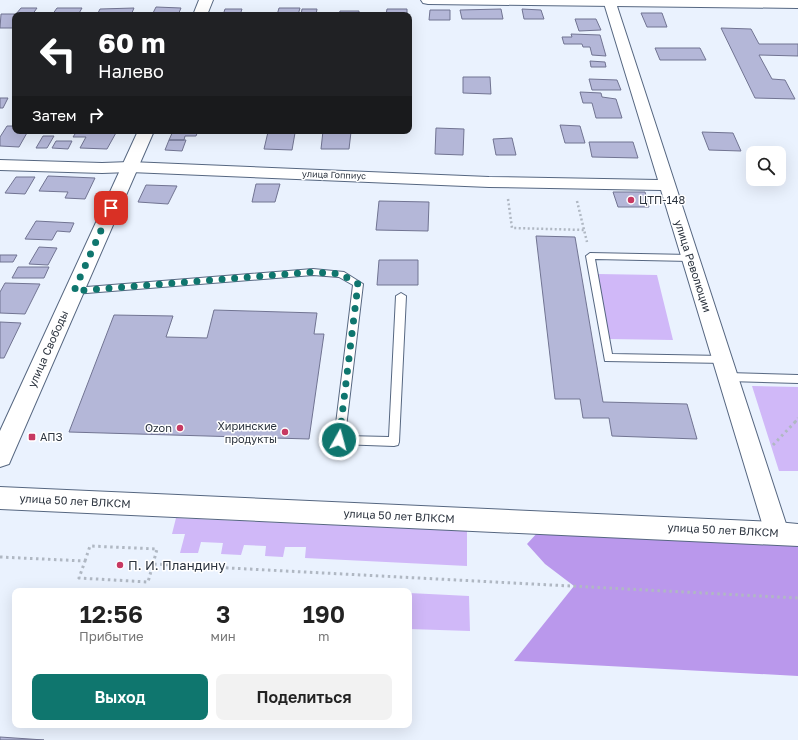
<!DOCTYPE html>
<html lang="ru">
<meta charset="utf-8">
<style>
:root{--surface:#fff;--page:#f2f2f2;--text:#222;--muted:#767676;--accent:#0f766e}
body{margin:0;font-family:"Golos Text",sans-serif;background:var(--page);color:var(--text);height:100vh;display:flex;flex-direction:column;font-size:15px;white-space:nowrap}
*{box-sizing:border-box;margin:0}
p{font-size:13px;color:var(--muted)}
.icon{flex:none;width:22px;height:22px;fill:none;stroke:currentColor;stroke-width:2;stroke-linecap:round;stroke-linejoin:round}
.map{position:relative;flex:1;overflow:hidden}
.drawer{position:absolute;left:12px;top:588px;width:400px;height:140px;display:flex;flex-direction:column;background:var(--surface);border-radius:8px;box-shadow:0 4px 16px #0002}
.drawer>*{flex:none}
.top-card{position:absolute;left:12px;top:12px;width:400px;height:122px;border-radius:8px;box-shadow:0 4px 16px #0002;background:#202124;color:#fff;overflow:hidden}
.tools{position:absolute;left:746px;top:146px;display:grid;gap:8px}
.tools a{display:grid;place-items:center;width:40px;height:40px;border-radius:8px;background:var(--surface);box-shadow:0 4px 16px #0002;font-size:20px}
.pin{position:absolute;display:grid;place-items:center;width:34px;height:34px;color:#fff;margin:-17px;border-radius:8px;box-shadow:0 2px 6px #0006}
.me{position:absolute;width:44px;margin:-22px;rotate:7deg;stroke-linejoin:round;filter:drop-shadow(0 0 3px #0008)}
.turn{display:flex;align-items:center;gap:14px;height:84px;padding:0 20px;font-size:18px}
.turn .icon{width:52px;height:52px;stroke-width:2.5}
.turn b{display:block;font-size:28px;line-height:34px}
.then{display:flex;align-items:center;height:38px;padding:0 20px;background:#0003;gap:8px;font-size:15px}
.eta{display:flex;justify-content:space-evenly;align-items:center;height:68px;text-align:center}
.eta b{font-size:24px;font-weight:600;line-height:28px}
.primary-button{display:flex;gap:8px;margin-top:auto;padding:8px 20px}
.primary-button a{flex:1;height:46px;border-radius:8px;background:var(--accent);color:#fff;font-size:16px;font-weight:600;line-height:46px;text-align:center}
.primary-button a+a{background:var(--page);color:var(--text)}
.map>svg:first-child{display:block}
</style>
<div class="map">
<svg width="798" height="740" viewBox="0 0 798 740">
<rect width="100%" height="100%" fill="#eaf2fe"/>
<path fill="#d0b8f8" d="M598 274 657 275 673 340 609 339Z
M752 386 798 387V471H779Z
M176 518 467 531V566L305 558 306 547H285L283 557 265 556 266 546 244 545 241 555 221 554 223 543 201 542 198 553H180L185 534H172Z
M409 593 469 596 470 631 409 629Z"/>
<path fill="#ba98ec" d="M538 532 798 546V676L514 661 574 586 545 564 527 544Z"/>
<path fill="#b4b7d8" stroke="#717492" d="M156 7 181 8 178 15H152Z
M21 8H37L32 15H15V28H0L1 14H16Z
M57 8H82L78 15H52Z
M134 8 131 15H97L100 9Z
M279 8H300L298 15H277Z
M225 9H242L240 15H223Z
M302 9H317L316 15H301Z
M387 9H407V15H386Z
M501 9 503 19H462L460 10Z
M522 9 541 10 544 19H524Z
M430 10H450V20H429Z
M340 11H359V15H339Z
M641 13H662L667 27H647Z
M575 19H596L601 30 579 31Z
M721 28 751 29 759 44H798V56L759 55 772 79 785 80 795 99 755 98Z
M571 34 600 35 606 56 592 55 590 47H583L582 44H564L562 37H572Z
M655 48H700L706 60H660Z
M590 61 605 62 606 67H591Z
M463 77H490L491 94 463 93Z
M589 79 617 80 621 90H592Z
M580 92 601 93 602 97 616 99 622 118H596L592 103H583Z
M0 98H8L3 108H0Z
M560 125 580 126 585 143H565Z
M7 126H15V131H28L19 147 0 146V137Z
M436 128 464 129 463 155 435 154Z
M77 131H117L107 149 80 148 86 137H73Z
M173 131H198L196 136H185L184 140H169Z
M323 131 351 132 349 149H321Z
M268 132 295 133 292 150 264 149Z
M702 132 733 133 741 151 709 150Z
M43 136H54L47 148H36Z
M512 138 516 155H496L493 139Z
M169 140H186L182 151 165 150Z
M56 141H72L68 149 52 148Z
M589 142H633L638 158 592 157Z
M48 176 95 178 85 199 65 198 68 192 39 191Z
M16 177H35L25 194 5 193Z
M256 184H280L275 202H252Z
M146 185 177 186 168 204 138 202Z
M613 192H645L649 207H618Z
M379 201 429 202 428 231 376 230Z
M36 221 74 223 70 232 57 231 52 240 25 239Z
M536 236 575 237 603 402 687 404 697 439 612 436 609 418H583L580 399H555Z
M39 247 57 248 48 265 29 264Z
M0 255H17L13 262H0Z
M379 260H418V285H377Z
M18 267H49L44 278H12Z
M5 283 40 284 25 314 0 313V292Z
M214 310 317 313 314 334H324L309 439 69 432 114 315 173 316 166 337 207 338Z
M0 322 21 323 4 358H0Z
M0 737 44 740H0Z"/>
<g fill="none" stroke-linecap="round" stroke-linejoin="round">
<defs>
<path id="service" d="M590 253 690 255 694 258 690 261 595 259 612 354 723 356 728 360 726 363 605 361 586 256Z
M313 269 344 272 363 284 345 436 389 437 396 296 401 293 406 296 399 442 398 445 394 446 339 444 335 443 334 440 353 285 339 277 313 275 74 294 69 291 74 288Z
M728 373 798 375V383L728 381 724 380 723 377 724 374Z"/>
<path id="minor" d="M603 0H615L789 533 785 540 777 543 769 540 765 533 661 190 489 187 130 172 102 173 0 170V160L102 163 130 162 489 177 658 180Z"/>
<path id="tertiary" d="M199 0H213L207 15H193Z
M421 0H798V8L428 4 423 3Z
M138 131H154L12 457 9 464 0 467V431Z
M0 487 777 522 798 524V546L0 509Z"/>
</defs>
<use href="#service" stroke="#566781" stroke-width="2"/>
<use href="#minor" stroke="#566781" stroke-width="2"/>
<use href="#tertiary" stroke="#566781" stroke-width="2"/>
<path stroke="#b0b8c3" stroke-width="2.5" stroke-dasharray="2 2.5" stroke-linecap="butt" d="M508 199 512 228 584 230
M577 201 587 242
M795 422 798 418"/>
<path stroke="#b0b8c3" stroke-width="3" stroke-dasharray="2.5 3.5" stroke-linecap="butt" d="M773 445 796 421
M0 557 85 561 79 578 148 582 153 564 798 598
M85 561 90 546 157 549 153 564"/>
<use href="#service" fill="#fff" fill-rule="evenodd"/>
<use href="#minor" fill="#fff" fill-rule="evenodd"/>
<use href="#tertiary" fill="#fff" fill-rule="evenodd"/>
</g>
<g fill="none" stroke-linecap="round" stroke-linejoin="round">
<path stroke="#0f766e" stroke-width="7" stroke-dasharray="0 12.6" d="M111 208 74 291 313 272 341 274 358 284 339 440"/>
</g>
<g fill="#c73962" stroke="#fff" stroke-width="1.5">
<circle cx="631" cy="200" r="4"/>
<circle cx="180" cy="428" r="4"/>
<circle cx="285" cy="432" r="4"/>
<rect x="28" y="433" width="8" height="8" rx="2"/>
<circle cx="120" cy="565" r="4"/>
</g>
<g text-anchor="middle" stroke-width="3" stroke-linejoin="round" paint-order="stroke">
<g font-size="9" fill="#2c343f" stroke="#fff">
<text transform="translate(334 175) rotate(2)" y="3">улица Гоппиус</text>
</g>
<g font-size="11" fill="#2c343f" stroke="#fff" text-anchor="start">
<text x="639" y="204">ЦТП-148</text>
<text x="277" y="430" text-anchor="end">Хиринские<tspan x="277" dy="13">продукты</tspan></text>
<text x="172" y="432" text-anchor="end">Ozon</text>
<text x="40" y="441">АПЗ</text>
</g>
<g font-size="11" fill="#2c343f" stroke="#fff">
<text transform="translate(693 266) rotate(72)" y="4">улица Революции</text>
<text transform="translate(48 349) rotate(-66)" y="4">улица Свободы</text>
<text transform="translate(75 501) rotate(3)" y="4">улица 50 лет ВЛКСМ</text>
<text transform="translate(399 516) rotate(3)" y="4">улица 50 лет ВЛКСМ</text>
<text transform="translate(723 530) rotate(3)" y="4">улица 50 лет ВЛКСМ</text>
</g>
<g font-size="13" fill="#2c343f" stroke="#fff" text-anchor="start">
<text x="128" y="570">П. И. Пландину</text>
</g>
</g>
</svg>
<div class="tools">
<a><svg class="icon" aria-label="search" viewBox="0 0 24 24"><circle cx="10" cy="10" r="6"/><path d="M15 15l6 6"/></svg></a>
</div>
<div class="pin" style="left:111px;top:208px;background:#d93025"><svg class="icon" aria-label="arrive" viewBox="0 0 24 24"><path d="M6 21V4h12l-3 4 3 4H6"/></svg></div>
<svg class="me" style="left:339px;top:440px" viewBox="-20 -20 40 40"><circle r="17" fill="#0f766e" stroke="#fff" stroke-width="3"/><path d="M0-11L8 9 0 5-8 9z" fill="#fff"/></svg>
<div class="top-card">
<div class="turn"><svg class="icon" aria-label="left" viewBox="0 0 24 24"><path d="M17 20v-9H6M10 6l-5 5 5 5"/></svg><div><b>60 m</b>Налево</div></div>
<div class="then">Затем<svg class="icon" aria-label="right" viewBox="0 0 24 24"><path d="M7 20v-9h11M14 6l5 5-5 5"/></svg></div>
</div>
<section class="drawer">
<div class="eta">
<div><b>12:56</b><p>Прибытие</p></div>
<div><b>3</b><p>мин</p></div>
<div><b>190</b><p>m</p></div>
</div>
<div class="primary-button"><a>Выход</a><a>Поделиться</a></div>
</section>
</div>
